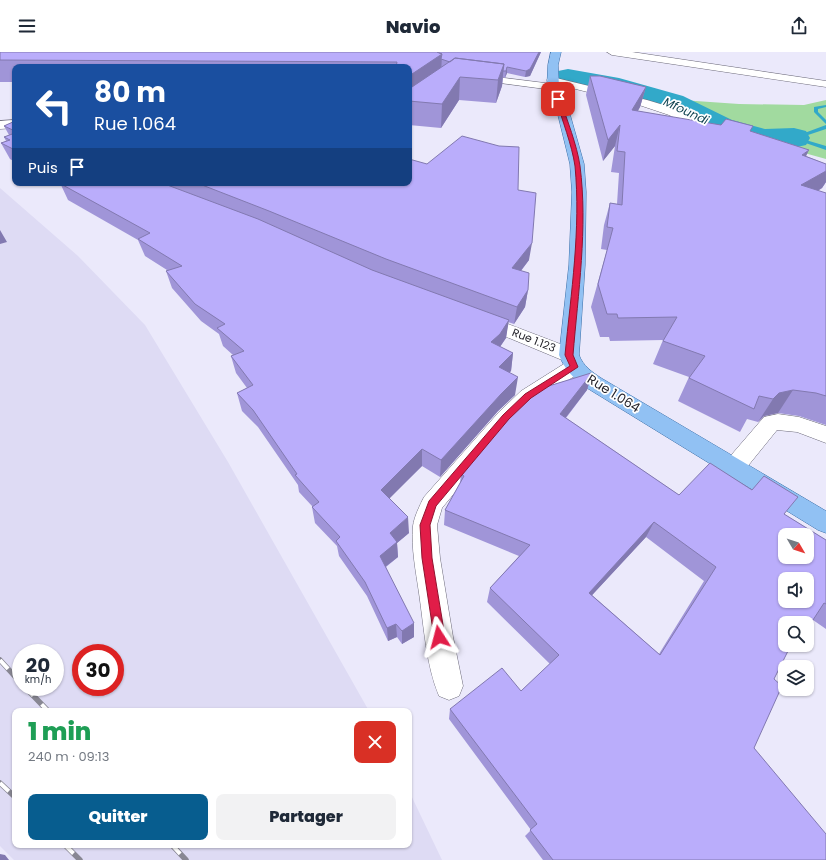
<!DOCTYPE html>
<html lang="fr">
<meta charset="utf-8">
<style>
:root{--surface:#fff;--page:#f2f2f3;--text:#1f2937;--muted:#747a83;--accent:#075d8f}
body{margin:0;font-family:Poppins,sans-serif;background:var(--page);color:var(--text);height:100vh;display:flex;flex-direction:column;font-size:15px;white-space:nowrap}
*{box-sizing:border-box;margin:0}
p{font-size:13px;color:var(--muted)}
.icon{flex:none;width:22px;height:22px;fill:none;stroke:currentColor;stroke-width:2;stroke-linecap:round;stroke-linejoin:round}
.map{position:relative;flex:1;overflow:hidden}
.side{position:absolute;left:12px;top:656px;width:400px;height:140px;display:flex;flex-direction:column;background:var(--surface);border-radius:8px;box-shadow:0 1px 3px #0004}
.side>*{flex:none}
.hud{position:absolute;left:12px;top:12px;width:400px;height:122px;border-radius:8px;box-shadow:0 1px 3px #0004;background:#1a4fa0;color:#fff;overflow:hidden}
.needle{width:26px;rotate:129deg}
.fabs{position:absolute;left:778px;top:476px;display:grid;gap:8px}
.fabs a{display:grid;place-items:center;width:36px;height:36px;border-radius:8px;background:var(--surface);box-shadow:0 1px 3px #0004;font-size:20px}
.speed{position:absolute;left:12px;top:592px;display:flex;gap:8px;font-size:20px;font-weight:700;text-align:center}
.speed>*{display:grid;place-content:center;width:52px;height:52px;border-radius:50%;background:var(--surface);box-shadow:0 1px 3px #0004;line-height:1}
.speed small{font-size:10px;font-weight:400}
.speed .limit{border:6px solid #d22;background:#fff;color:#111}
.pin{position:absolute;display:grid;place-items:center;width:34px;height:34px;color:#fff;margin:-17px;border-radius:8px;box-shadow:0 2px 6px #0006}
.me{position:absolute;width:44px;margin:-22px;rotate:351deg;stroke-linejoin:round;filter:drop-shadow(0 0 3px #0008)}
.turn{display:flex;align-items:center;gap:14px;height:84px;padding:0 16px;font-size:18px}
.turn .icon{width:52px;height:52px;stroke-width:2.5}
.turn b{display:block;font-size:28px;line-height:34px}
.then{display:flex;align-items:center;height:38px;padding:0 16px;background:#0003;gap:8px;font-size:15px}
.round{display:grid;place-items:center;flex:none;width:42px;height:42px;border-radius:8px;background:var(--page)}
.headline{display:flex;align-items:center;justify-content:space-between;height:68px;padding:0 16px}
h1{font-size:24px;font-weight:800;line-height:30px;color:#1e9e55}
.action{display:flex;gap:8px;margin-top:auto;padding:8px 16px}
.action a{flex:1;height:46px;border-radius:8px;background:var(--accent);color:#fff;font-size:16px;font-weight:800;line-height:46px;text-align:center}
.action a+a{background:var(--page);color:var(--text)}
header{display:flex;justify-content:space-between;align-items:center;height:52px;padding:0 16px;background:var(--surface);font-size:18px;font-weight:800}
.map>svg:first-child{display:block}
</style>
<header><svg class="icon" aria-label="menu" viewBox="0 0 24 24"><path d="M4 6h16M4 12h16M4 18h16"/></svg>Navio<svg class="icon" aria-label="share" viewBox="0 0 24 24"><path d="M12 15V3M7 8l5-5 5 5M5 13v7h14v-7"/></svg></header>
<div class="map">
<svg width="826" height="808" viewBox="0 0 826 808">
<rect width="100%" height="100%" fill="#ebe9fb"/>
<path fill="#dedbf4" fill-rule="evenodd" d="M0 136 78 204 145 273 228 410 369 659H15V793H409V739L442 808H14L0 794ZM21 601H55V635H21ZM81 601H115V635H81Z"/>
<path fill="#a1da9f" d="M667 47 739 52 804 53 826 48V107L714 76 664 53Z"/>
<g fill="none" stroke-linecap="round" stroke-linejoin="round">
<path fill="#32a9c9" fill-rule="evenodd" d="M826 53V55L818 57V60L826 68V72L814 60V55Z
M826 73V77L799 86 826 94V98L791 86Z"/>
<path fill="#32a9c9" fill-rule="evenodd" d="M568 17 619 26 683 44 732 68 765 77 794 76 806 79 810 86 806 93C774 101 741 93 710 82 693 76 678 63 662 56 629 43 592 39 558 31L554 25 558 19Z"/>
<defs>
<path id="minor" d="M607 0H632L826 29V35L612 3Z
M473 22 553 32 559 35 553 38 469 27 468 25Z
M552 25 647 48 677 57 718 77 720 80 714 84 710 83 669 63 639 53 548 30 547 28 548 26Z
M15 68V76L0 77V69Z
M479 261 576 298 579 303 576 308 569 309 562 308 473 271 470 267 473 263Z
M574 308 581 310 584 315 581 320 535 349 513 370 442 456 437 473 440 506 453 585 463 634 459 644 449 648 439 644C426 613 424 575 419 541 416 520 411 496 413 474 414 465 420 453 424 445L499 360 521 339 567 310Z
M778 362 799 365 826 374V391L797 380 777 378 743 420 735 423 727 420 724 414 727 408 764 365Z"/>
<path id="major" d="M551 0H561L558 13 559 35 569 59 584 112 586 140 585 213 579 303C583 314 592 320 601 326L826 459V481L818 478 587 336C574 327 565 318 559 303L569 213 572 140 570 112 557 59 547 35 548 13Z"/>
</defs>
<use href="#minor" stroke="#6b6979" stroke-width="1"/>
<use href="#major" stroke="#3c6fa8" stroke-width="1"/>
<use href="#minor" fill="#fff" fill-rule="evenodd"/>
<use href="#major" fill="#91c1f3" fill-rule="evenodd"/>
<defs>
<path id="rail" d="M0 608 21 631
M25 635 48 659
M0 731 15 745
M65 793 80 808
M172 793 186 808"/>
</defs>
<use href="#rail" stroke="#888793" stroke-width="5.5"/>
<use href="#rail" stroke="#fff" stroke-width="4" stroke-dasharray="12" stroke-linecap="butt"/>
</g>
<path fill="#a095d8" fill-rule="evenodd" d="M0 0H541L530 24 525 25 507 21 505 26 503 25 502 34 496 51 459 48 441 76 409 73V15H15V30H0Z
M590 24 646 35 640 55 638 59 750 80 806 104 826 112V130L822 136 818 139 826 141V373L799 364 778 361 764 364 758 370 747 367 740 380 678 349 689 325 653 312 663 288 610 289 609 285H600L591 255 607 198 601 197 604 173 610 151 617 152 619 121 611 120 615 94 603 109 586 43Z
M15 69V110L10 107 1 91 6 89 4 85 9 83 4 74Z
M427 112 518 138 529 208 521 219 528 238 525 255 514 272 508 270 506 286 500 295 513 301 511 319 509 321 515 343 498 359 440 425 422 414 389 446 409 481 397 491 398 505 386 515 414 585 402 592 397 585 388 589 367 544 339 504 337 494 315 471 312 455V454L299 440 298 433 258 375 242 359 237 341 247 336 236 321 231 304 233 303 223 294 219 282 201 269 172 236 166 219 167 218 145 204 138 188 68 148 61 133 57 131H409Z
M592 321 587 338 566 366 679 443 784 462 826 488V577L813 568 811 571 807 574V571H785L774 627 754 696 826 808H543L525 784 531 778 449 667 450 657 521 639 550 612 487 550 490 536 519 504 444 473 445 458 460 431 461 422 539 337ZM646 485 704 529 659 602 592 543Z"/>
<path fill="#8279b0" d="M539 0H541L530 24 525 25 526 19Z
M442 2 441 23 409 47V24Z
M504 12 502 34 496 51 498 28Z
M507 15V21L505 26 506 19Z
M460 25 459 48 441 76 442 52Z
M646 35 640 55 626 78 632 58Z
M620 73 615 94 603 109 608 88Z
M809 98 799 119 802 103Z
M826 119V130L822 136 789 155 801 133Z
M0 178 7 190 0 192Z
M532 191 529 208 509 234 512 216Z
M528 238 525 255 514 272 517 255Z
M509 268 506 286 497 299 491 290Z
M513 301 511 319 496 333 499 315Z
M592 321 587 338 556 378 560 362Z
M518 325 515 343 498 359 440 425 441 408 501 342Z
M793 338 778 361 764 364 758 370 773 347 779 341Z
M422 397V414L382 454 381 438Z
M408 465 409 481 397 491 398 505 381 518 380 504 390 481Z
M654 470 646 485 582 554 589 541Z
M414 571V585L402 592V579Z
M396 572 397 585 388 589 387 576Z
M0 802 5 803 9 808H0Z"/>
<path fill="#baadfb" stroke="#8279b0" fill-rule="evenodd" d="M0 0H437L442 2 409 24V15H396L397 10 0 8Z
M437 0H539L530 17 526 19 507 15 506 19H503L504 12 455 6 450 10 441 7 442 2Z
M455 6 504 12 498 28 460 25 442 52 409 49V37Z
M590 24H600L646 35 632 58 721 73 726 67 753 74 750 79 809 98 802 103 826 112V119L801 133 826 141V344L816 341 793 338 779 341 773 347 759 344 754 357 689 326 705 304 663 289 677 265 618 266 617 262H607L598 232 613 176 607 175 610 151 622 153 625 100 617 99 620 73 608 88Z
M15 69V79L4 74Z
M15 81V98L1 91 10 88 4 85Z
M462 84 499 94 519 95 518 138 536 141 532 191 512 216 529 221 528 238 517 255 386 207 269 159 197 131H409V107L427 112Z
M62 131H162L258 167 372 218 509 268 500 282 491 290 513 301 499 315 518 325 501 342 441 408 422 397 381 438 408 465 390 481 397 490 380 504 414 571 402 579 396 572 387 576 365 530 336 489 340 485 312 455 319 450 295 423 297 422 253 358 237 341 253 333 231 304 244 299 217 276 225 272 195 252 166 219 182 214 138 187 150 181 61 132Z
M591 321H592L560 362 679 443 710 411 752 438 764 424 798 445 784 462 826 488V552L824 551 811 571 804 566 802 571H785V593H791L774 627 782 634 754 696 826 782V808H553L530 778 537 772 450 657 502 616 521 639 559 603 490 536 530 493 445 458 464 424 461 422 517 355 537 336 539 337ZM654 470 716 515 660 603 589 541ZM785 483H807V505H785ZM785 527H807V549H785Z"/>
<path fill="#e11d48" stroke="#92132f" d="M558 45 560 47C567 68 577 93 580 114 588 175 578 242 573 303L578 315 531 346 509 367 436 454 430 473 432 506 445 585 443 589 439 591 435 589 434 585 422 506 420 473 429 449 503 363 525 342 570 314 565 303C571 241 581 177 575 114 572 93 562 68 556 47Z"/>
<g text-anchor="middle" stroke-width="3.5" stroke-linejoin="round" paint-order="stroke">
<g font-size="11" fill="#25242b" stroke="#fff">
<text transform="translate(534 288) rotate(22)" y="4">Rue 1.123</text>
</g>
<g font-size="12" font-style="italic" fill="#0b3f4d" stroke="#fff">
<text transform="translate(686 59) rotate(25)" y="4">Mfoundi</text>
</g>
<g font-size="13" fill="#25242b" stroke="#fff">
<text transform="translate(614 341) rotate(32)" y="5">Rue 1.064</text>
</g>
</g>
</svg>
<div class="fabs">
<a><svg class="needle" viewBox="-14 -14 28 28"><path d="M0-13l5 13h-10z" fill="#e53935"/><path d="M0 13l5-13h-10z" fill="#747a83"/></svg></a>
<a><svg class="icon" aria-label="sound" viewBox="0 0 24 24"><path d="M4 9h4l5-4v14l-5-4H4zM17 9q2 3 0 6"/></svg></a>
<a><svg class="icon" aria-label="search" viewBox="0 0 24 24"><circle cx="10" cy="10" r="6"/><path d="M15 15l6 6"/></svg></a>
<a><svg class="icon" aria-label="layers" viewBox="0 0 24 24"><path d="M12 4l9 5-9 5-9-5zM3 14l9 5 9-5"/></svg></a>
</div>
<div class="speed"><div>20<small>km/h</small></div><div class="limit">30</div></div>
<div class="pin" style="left:558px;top:47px;background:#d93025"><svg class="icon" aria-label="arrive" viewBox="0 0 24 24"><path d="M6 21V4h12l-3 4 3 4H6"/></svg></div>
<svg class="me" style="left:439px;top:585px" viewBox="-20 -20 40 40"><path d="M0-17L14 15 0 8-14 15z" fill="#e11d48" stroke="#fff" stroke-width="4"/></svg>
<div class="hud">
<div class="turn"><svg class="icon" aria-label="left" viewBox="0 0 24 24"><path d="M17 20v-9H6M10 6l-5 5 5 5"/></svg><div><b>80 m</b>Rue 1.064</div></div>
<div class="then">Puis<svg class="icon" aria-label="arrive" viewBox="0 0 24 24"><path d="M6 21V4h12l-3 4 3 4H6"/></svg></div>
</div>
<section class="side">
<div class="headline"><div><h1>1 min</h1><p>240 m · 09:13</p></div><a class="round" style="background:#d93025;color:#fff"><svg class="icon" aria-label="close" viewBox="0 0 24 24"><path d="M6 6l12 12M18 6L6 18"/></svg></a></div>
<div class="action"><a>Quitter</a><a>Partager</a></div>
</section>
</div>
